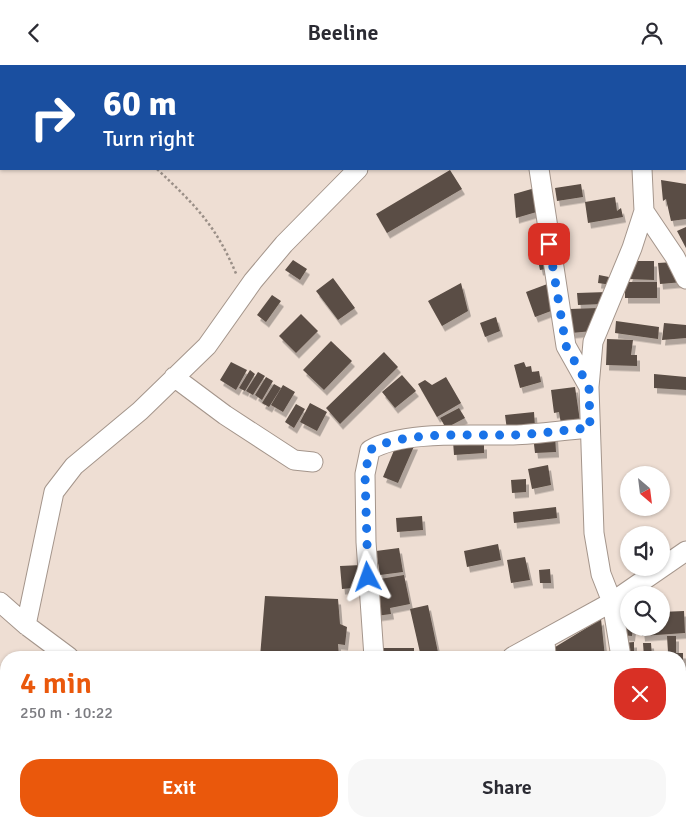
<!DOCTYPE html>
<meta charset="utf-8">
<style>
:root{--surface:#fff;--page:#f7f7f7;--text:#2b2b33;--muted:#7c7c81;--accent:#ea580c}
body{margin:0;font-family:Signika,sans-serif;background:var(--page);color:var(--text);height:100vh;display:flex;flex-direction:column;font-size:19px;white-space:nowrap}
*{box-sizing:border-box;margin:0}
p{font-size:16px;color:var(--muted)}
.icon{flex:none;width:28px;height:28px;fill:none;stroke:currentColor;stroke-width:2;stroke-linecap:round;stroke-linejoin:round}
.map{position:relative;flex:1;overflow:hidden}
.panel{position:absolute;left:0px;top:586px;width:686px;height:176px;display:flex;flex-direction:column;background:var(--surface);border-radius:20px 20px 0 0;box-shadow:0 1px 4px #0004}
.panel>*{flex:none}
.guide{position:absolute;left:0px;top:0px;width:686px;height:105px;box-shadow:0 1px 4px #0004;background:#1a4fa0;color:#fff;overflow:hidden}
.needle{width:32px;rotate:152deg}
.fabs{position:absolute;left:620px;top:401px;display:grid;gap:10px}
.fabs a{display:grid;place-items:center;width:50px;height:50px;border-radius:50%;background:var(--surface);box-shadow:0 1px 4px #0004;font-size:25px}
.pin{position:absolute;display:grid;place-items:center;width:42px;height:42px;color:#fff;margin:-21px;border-radius:10px;box-shadow:0 2px 8px #0006}
.me{position:absolute;width:55px;margin:-28px;rotate:356deg;stroke-linejoin:round;filter:drop-shadow(0 0 4px #0008)}
.turn{display:flex;align-items:center;gap:18px;height:105px;padding:0 20px;font-size:22px}
.turn .icon{width:65px;height:65px;stroke-width:2.5}
.turn b{display:block;font-size:35px;line-height:42px}
.round{display:grid;place-items:center;flex:none;width:52px;height:52px;border-radius:20px;background:var(--page)}
.head{display:flex;align-items:center;justify-content:space-between;height:85px;padding:0 20px}
h1{font-size:30px;font-weight:600;line-height:38px;color:var(--accent)}
.cta{display:flex;gap:10px;margin-top:auto;padding:10px 20px}
.cta a{flex:1;height:58px;border-radius:20px;background:var(--accent);color:#fff;font-size:20px;font-weight:600;line-height:58px;text-align:center}
.cta a+a{background:var(--page);color:var(--text)}
header{display:flex;justify-content:space-between;align-items:center;height:65px;padding:0 20px;background:var(--surface);font-size:22px;font-weight:600}
.map>svg:first-child{display:block}
</style>
<header><svg class="icon" aria-label="back" viewBox="0 0 24 24"><path d="M15 5l-7 7 7 7"/></svg>Beeline<svg class="icon" aria-label="person" viewBox="0 0 24 24"><circle cx="12" cy="8" r="4"/><path d="M4 21q1-7 8-7t8 7"/></svg></header>
<div class="map">
<svg width="686" height="762" viewBox="0 0 686 762">
<defs>
<filter id="shadow"><feDropShadow dx="3" dy="5.5" stdDeviation="0" flood-color="#0004"/></filter>
</defs>
<rect width="100%" height="100%" fill="#eeded3"/>
<path fill="#5a4d44" filter="url(#shadow)" d="M450 105 462 124 387 168 376 149Z
M661 115 686 119V154L671 156 666 134 663 136Z
M581 119 583 132 557 136 555 123Z
M535 123 540 146 516 153 514 129Z
M615 132 617 146 621 143 623 152 588 158 585 137Z
M686 162V183L677 166Z
M546 179 552 203 540 205 535 182Z
M293 195 307 204 300 215 285 205Z
M635 196H654V215L628 214Z
M674 197 683 217 660 219 658 198Z
M599 210 614 213 612 220 598 218Z
M333 213 355 243 338 255 316 226Z
M625 217H657V233H625Z
M461 218 468 246 442 261 428 236Z
M550 218 559 243 535 252 526 227Z
M607 227 603 239 578 240 577 228Z
M272 230 281 236 266 257 257 250Z
M598 243 593 266 571 268 570 244Z
M301 249 318 266 296 288 279 271Z
M496 252 500 266 485 272 480 258Z
M616 256 659 262 658 274 615 268Z
M664 258 686 260V273L662 275Z
M607 274 633 275 631 290H637V301L606 300Z
M331 276 352 296 324 325 303 305Z
M384 287 398 302 340 359 326 343Z
M231 297 247 305 236 325 220 315Z
M524 297 526 302 531 301 532 307 539 306 541 317 520 323 514 300Z
M250 305 255 309 245 326 239 323Z
M258 307 265 311 253 330 246 326Z
M654 309 686 312V325L654 323Z
M402 310 416 326 395 343 382 327Z
M266 312 273 316 262 335 255 330Z
M446 312 461 338 437 352 418 319 425 315 432 320Z
M274 319 281 323 269 342 262 338Z
M283 320 295 327 283 347 271 340Z
M575 322 580 356 561 359 559 347 554 348 551 325Z
M310 338 327 347 317 366 300 357Z
M296 339 305 344 294 363 285 357Z
M459 343 465 353 446 363 440 353Z
M534 347 535 362 507 365 505 350Z
M555 370 556 387 535 388 533 371Z
M459 375 460 380 484 379V388L454 390 453 376Z
M397 378 415 379 398 418 383 412Z
M548 400 551 420 532 424 528 404Z
M526 414V427L512 428 511 415Z
M556 442 557 453 514 458 513 447Z
M422 451 423 465 397 467 396 453Z
M498 479 501 495 467 502 464 486Z
M399 483 403 507 380 510 376 486Z
M525 492 530 515 511 518 507 495Z
M362 500 364 522 342 524 340 501Z
M550 504 551 518H540L539 505Z
M404 510 410 539 390 543 391 549 376 551 372 533 383 530 380 514Z
M265 531 338 534 340 559 347 562 345 580 338 579 339 592H260Z
M428 540 439 592H421L410 544Z
M684 546 685 568 642 571 641 562H661V547Z
M620 551H629V562H633L632 571 619 570Z
M601 554 605 592H548L547 587Z
M667 571H676V588H683V597H680V592H658V588L668 587Z
M634 577V592H623L622 578Z
M643 578H651L652 592H644Z
M382 583H414V592H382Z
M680 599H683L684 616H680Z
M273 756H295L296 762H275Z
M506 756H523L520 762H504Z
M537 756H564L576 762H534Z"/>
<g fill="none" stroke-linecap="round" stroke-linejoin="round">
<defs>
<path id="minor" d="M421 0V1
M527 0V1
M468 1 469 0
M653 1V0
M685 25H686
M539 104 566 281 589 322 594 468 601 509 612 537 621 592
M644 146 675 192 686 214
M174 312 225 350 294 395 313 397
M589 322 593 277 632 183 644 146 642 104
M0 537 26 560 69 592
M26 560 54 427 74 401 140 346 207 281 253 216 284 179 358 104
M545 575 546 592
M374 592 366 477 365 409 370 385C403 365 474 371 513 370 539 369 564 365 590 363
M512 592 612 537 686 486
M0 750 6 748
M357 762 358 756
M492 762 495 756
M599 762 601 756"/>
</defs>
<use href="#minor" stroke="#a4958b" stroke-width="21"/>
<path stroke="#9a8f87" stroke-width="2.5" stroke-dasharray="2.5 2.5" stroke-linecap="butt" d="M58 0 59 1
M157 104C196 141 216 160 237 211"/>
<use href="#minor" stroke="#fff" stroke-width="19"/>
</g>
<g fill="none" stroke-linecap="round" stroke-linejoin="round">
<path stroke="#1a73e8" stroke-width="9" stroke-dasharray="0 16.2" d="M368 512 365 409 370 385C402 365 475 371 513 370 539 369 564 365 590 363L589 322 566 281 549 179"/>
</g>
</svg>
<div class="fabs">
<a><svg class="needle" viewBox="-14 -14 28 28"><path d="M0-13l5 13h-10z" fill="#e53935"/><path d="M0 13l5-13h-10z" fill="#7c7c81"/></svg></a>
<a><svg class="icon" aria-label="sound" viewBox="0 0 24 24"><path d="M4 9h4l5-4v14l-5-4H4zM17 9q2 3 0 6"/></svg></a>
<a><svg class="icon" aria-label="search" viewBox="0 0 24 24"><circle cx="10" cy="10" r="6"/><path d="M15 15l6 6"/></svg></a>
</div>
<div class="pin" style="left:549px;top:179px;background:#d93025"><svg class="icon" aria-label="arrive" viewBox="0 0 24 24"><path d="M6 21V4h12l-3 4 3 4H6"/></svg></div>
<svg class="me" style="left:368px;top:512px" viewBox="-20 -20 40 40"><path d="M0-17L14 15 0 8-14 15z" fill="#1a73e8" stroke="#fff" stroke-width="4"/></svg>
<div class="guide">
<div class="turn"><svg class="icon" aria-label="right" viewBox="0 0 24 24"><path d="M7 20v-9h11M14 6l5 5-5 5"/></svg><div><b>60 m</b>Turn right</div></div>
</div>
<section class="panel">
<div class="head"><div><h1>4 min</h1><p>250 m · 10:22</p></div><a class="round" style="background:#d93025;color:#fff"><svg class="icon" aria-label="close" viewBox="0 0 24 24"><path d="M6 6l12 12M18 6L6 18"/></svg></a></div>
<div class="cta"><a>Exit</a><a>Share</a></div>
</section>
</div>
